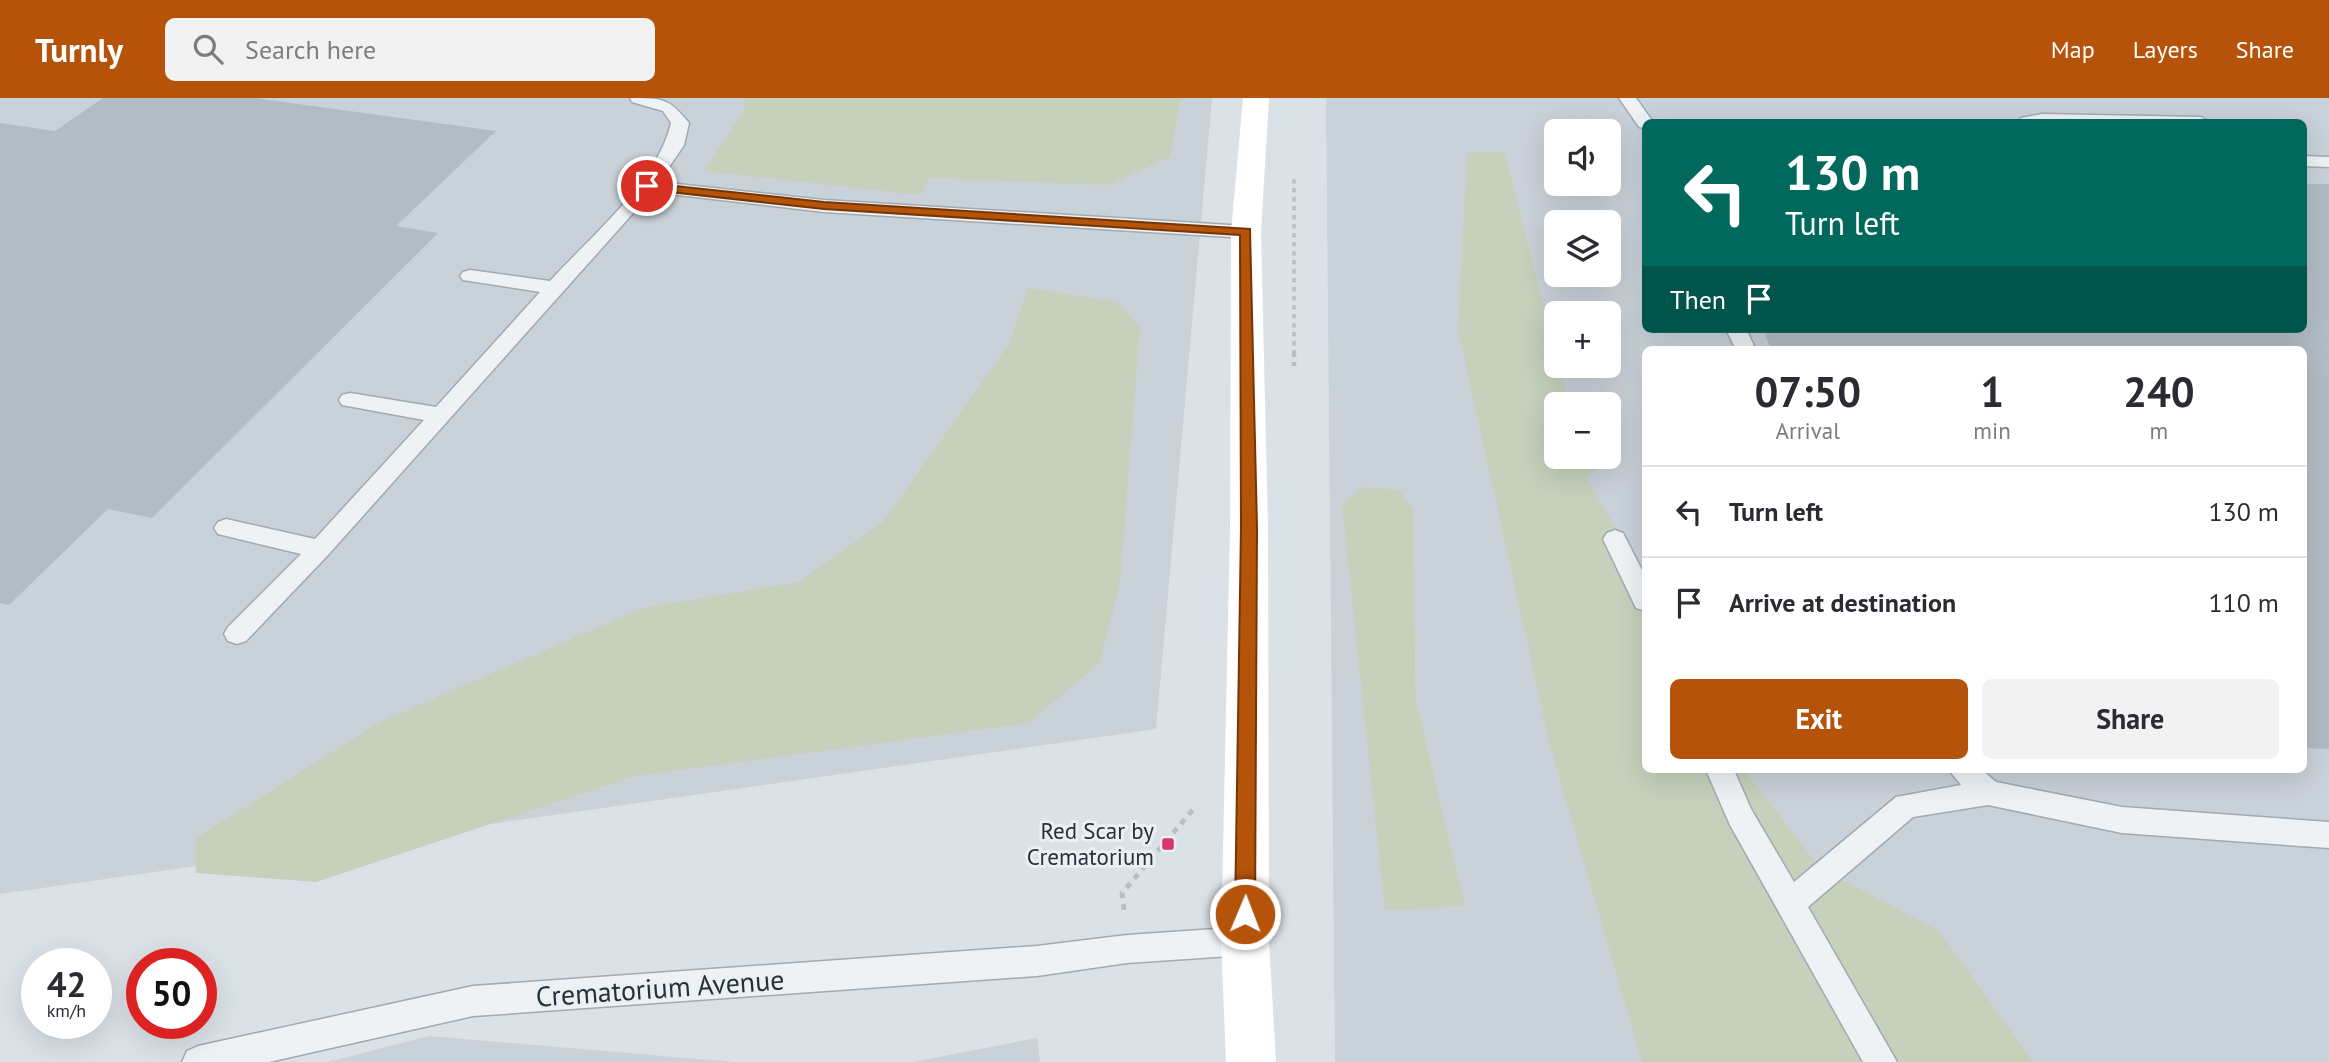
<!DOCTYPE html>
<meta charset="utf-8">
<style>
:root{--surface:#fff;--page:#f2f2f3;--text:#2b2b33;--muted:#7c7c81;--line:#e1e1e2;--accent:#b45309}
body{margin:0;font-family:"PT Sans",sans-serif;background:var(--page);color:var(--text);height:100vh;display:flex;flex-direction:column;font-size:26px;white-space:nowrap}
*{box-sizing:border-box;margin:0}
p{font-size:23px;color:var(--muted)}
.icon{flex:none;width:38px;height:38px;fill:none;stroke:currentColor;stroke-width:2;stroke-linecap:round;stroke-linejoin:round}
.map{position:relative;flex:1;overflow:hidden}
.side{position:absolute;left:1642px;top:248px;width:665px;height:427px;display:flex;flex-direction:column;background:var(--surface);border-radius:10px;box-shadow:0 7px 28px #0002}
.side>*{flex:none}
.hud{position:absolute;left:1642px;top:21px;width:665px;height:214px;border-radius:10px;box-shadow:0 7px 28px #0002;background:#00695c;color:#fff;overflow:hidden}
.controls{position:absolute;left:1544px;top:21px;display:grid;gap:14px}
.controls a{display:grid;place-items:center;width:77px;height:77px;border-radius:10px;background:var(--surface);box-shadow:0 7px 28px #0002;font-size:35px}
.speed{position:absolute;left:21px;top:850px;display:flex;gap:14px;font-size:35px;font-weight:700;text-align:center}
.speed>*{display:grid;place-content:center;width:91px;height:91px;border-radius:50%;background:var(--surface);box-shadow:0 7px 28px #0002;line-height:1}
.speed small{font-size:18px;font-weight:400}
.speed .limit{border:10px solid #d22;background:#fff;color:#111}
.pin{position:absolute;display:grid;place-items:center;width:60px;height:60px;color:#fff;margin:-30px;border:4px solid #fff;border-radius:50%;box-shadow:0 2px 7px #0007}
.me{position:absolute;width:77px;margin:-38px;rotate:1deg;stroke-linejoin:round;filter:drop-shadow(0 0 5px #0008)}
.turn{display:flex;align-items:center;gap:24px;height:147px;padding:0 28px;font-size:32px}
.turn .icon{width:91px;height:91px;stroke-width:2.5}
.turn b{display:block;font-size:49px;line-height:60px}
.then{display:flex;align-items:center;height:66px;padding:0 28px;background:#0003;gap:14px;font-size:26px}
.eta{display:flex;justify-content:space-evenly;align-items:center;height:119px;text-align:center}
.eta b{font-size:42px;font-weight:600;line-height:49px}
.action{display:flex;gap:14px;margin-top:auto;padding:14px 28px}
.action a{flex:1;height:80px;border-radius:10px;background:var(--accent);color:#fff;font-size:28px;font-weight:600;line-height:80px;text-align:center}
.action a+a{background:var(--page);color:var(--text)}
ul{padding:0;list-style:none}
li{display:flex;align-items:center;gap:21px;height:91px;padding:0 28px;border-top:2px solid var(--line)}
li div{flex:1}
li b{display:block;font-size:26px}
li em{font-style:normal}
header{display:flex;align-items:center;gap:42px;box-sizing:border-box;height:98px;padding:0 35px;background:var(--accent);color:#fff}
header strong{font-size:33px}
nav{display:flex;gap:38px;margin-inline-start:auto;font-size:24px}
.search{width:490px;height:63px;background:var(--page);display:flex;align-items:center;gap:18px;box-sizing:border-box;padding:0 24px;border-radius:10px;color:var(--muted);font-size:26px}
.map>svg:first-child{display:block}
</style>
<header>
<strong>Turnly</strong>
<div class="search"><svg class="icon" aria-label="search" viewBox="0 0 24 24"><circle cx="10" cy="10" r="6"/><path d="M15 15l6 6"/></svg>Search here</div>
<nav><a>Map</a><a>Layers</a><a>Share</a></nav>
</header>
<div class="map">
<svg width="2329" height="964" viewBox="0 0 2329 964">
<rect width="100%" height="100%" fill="#dbe2e7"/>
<path fill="#c9d1d9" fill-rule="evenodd" d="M0 0H1212L1156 631 0 796Z
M1326 0H2329V964H1335ZM1645 24H2303V231H1645ZM1556 33H1608V86H1556ZM1556 124H1608V177H1556ZM1556 215H1608V268H1556ZM1645 252H2303V672H1645ZM1556 306H1608V359H1556ZM1413 412 1416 602 1464 807 1385 813Z
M429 938 734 964H328Z
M1037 940 1040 964H913Z"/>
<path fill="#c5d1bb" d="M743 0H1181L1170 59 1108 87 929 80 921 97 704 73 744 13Z
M1504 54 1556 255V268H1559L1569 306H1556V359H1608V344L1623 352 1586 379 1645 481V672H1744L1820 770 1939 833 2033 964H1642L1550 648 1458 232 1467 55Z
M1028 190 1117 204 1140 229 1120 485 1100 564 1029 625 635 678 316 784 196 775V740L380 624 643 510 799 484 884 423 1009 246Z
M1362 389 1399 392 1413 412 1416 602 1465 808 1385 813 1342 407Z"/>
<path fill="#b2bcc4" d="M103 0H254L496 33 396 128 438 135 152 420 108 411 9 507 0 505V25L55 33Z
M2303 86H2329V651L2303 650V252H1771L1763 231H2303Z"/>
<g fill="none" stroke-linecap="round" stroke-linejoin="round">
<defs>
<path id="service" d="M630 0C662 0 669 0 689 25L684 47 659 84 824 102 1246 128 1255 134 1246 140 824 114 652 94 328 457 246 543 237 546 228 543 224 536 228 529 301 456 218 436 214 430 218 424 226 421 315 441 424 322 342 307 339 302 342 297 350 295 436 309 540 194 463 182 460 178 463 174 470 172 550 183C590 139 658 83 671 25L663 13 632 4Z
M1619 0H1636L1653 24H1645V30L1639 29Z
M2042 16 2201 19 2210 24H2018L2021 20Z
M2303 58 2329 59V69L2303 68Z
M1726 231H1746L1756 252H1736Z
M1615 432 1623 435 1645 478V513L1636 510 1603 441 1607 435Z
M1706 672H1734L1751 711 1794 784 1896 699 1961 687 1949 672H1982L1996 684 2122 709 2329 724V750L2122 735 1988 707 1913 719 1808 809 1897 964H1863L1730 727Z
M1245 829 1256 833 1260 843 1256 853 1245 857 1127 865 1037 878 473 918 269 964H182L187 953 198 948 473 888 1037 848 1127 837Z"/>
</defs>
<use href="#service" stroke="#a0aab1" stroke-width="3"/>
<path stroke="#b9c0c5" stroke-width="3.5" stroke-dasharray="4.5 4.5" stroke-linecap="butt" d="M1294 81V256"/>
<path stroke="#b9c0c5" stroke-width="4.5" stroke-dasharray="5 5" stroke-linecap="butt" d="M1294 254V268"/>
<path stroke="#b9c0c5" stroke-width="5" stroke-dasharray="6 6" stroke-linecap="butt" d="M1124 812 1122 795 1196 708"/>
<use href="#service" fill="#eef2f5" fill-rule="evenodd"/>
<path fill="#fff" fill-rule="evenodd" d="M1243 0H1269L1261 134 1268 430 1269 843 1276 964H1226L1221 843 1230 430 1231 134Z"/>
</g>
<path fill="#b45309" stroke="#753606" stroke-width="2" d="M647 85 824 104 1250 131 1257 430 1255 816 1252 822 1245 825 1238 822 1235 816 1241 430 1240 137 824 111 643 91V86Z"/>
<rect fill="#d7356d" stroke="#eaf0f4" stroke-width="2.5" x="1161" y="739" width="14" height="14" rx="3.5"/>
<g text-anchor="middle" stroke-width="6" stroke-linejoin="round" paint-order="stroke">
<g font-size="23" fill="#24323d" stroke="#eaf0f4" text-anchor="end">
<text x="1154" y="741">Red Scar by<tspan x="1154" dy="26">Crematorium</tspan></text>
</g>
<g font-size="28" fill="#24323d" stroke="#eaf0f4">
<text transform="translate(660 890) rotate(-4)" y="10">Crematorium Avenue</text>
</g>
</g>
</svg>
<div class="controls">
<a><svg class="icon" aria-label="sound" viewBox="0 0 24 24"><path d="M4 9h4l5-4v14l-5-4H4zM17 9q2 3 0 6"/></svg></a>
<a><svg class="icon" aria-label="layers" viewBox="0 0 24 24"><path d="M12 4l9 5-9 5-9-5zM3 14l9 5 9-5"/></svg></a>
<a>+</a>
<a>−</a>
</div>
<div class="speed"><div>42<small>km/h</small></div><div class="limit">50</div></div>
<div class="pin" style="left:647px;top:88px;background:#d93025"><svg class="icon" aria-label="arrive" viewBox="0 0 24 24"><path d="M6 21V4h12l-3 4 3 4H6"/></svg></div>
<svg class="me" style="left:1245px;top:816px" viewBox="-20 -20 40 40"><circle r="17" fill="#b45309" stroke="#fff" stroke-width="3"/><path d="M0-11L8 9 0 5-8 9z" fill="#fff"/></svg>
<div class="hud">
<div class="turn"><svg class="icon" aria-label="left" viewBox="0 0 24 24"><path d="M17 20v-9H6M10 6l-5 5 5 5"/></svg><div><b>130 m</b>Turn left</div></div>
<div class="then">Then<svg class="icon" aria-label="arrive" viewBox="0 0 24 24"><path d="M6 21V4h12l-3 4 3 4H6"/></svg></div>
</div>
<section class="side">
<div class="eta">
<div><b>07:50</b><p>Arrival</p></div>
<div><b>1</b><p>min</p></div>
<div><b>240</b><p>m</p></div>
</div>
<ul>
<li><svg class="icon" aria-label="left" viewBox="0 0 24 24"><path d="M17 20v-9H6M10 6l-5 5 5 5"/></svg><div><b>Turn left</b></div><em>130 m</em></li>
<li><svg class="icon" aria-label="arrive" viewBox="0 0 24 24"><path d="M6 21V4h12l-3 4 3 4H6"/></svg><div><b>Arrive at destination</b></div><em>110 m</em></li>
</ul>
<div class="action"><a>Exit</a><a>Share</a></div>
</section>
</div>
